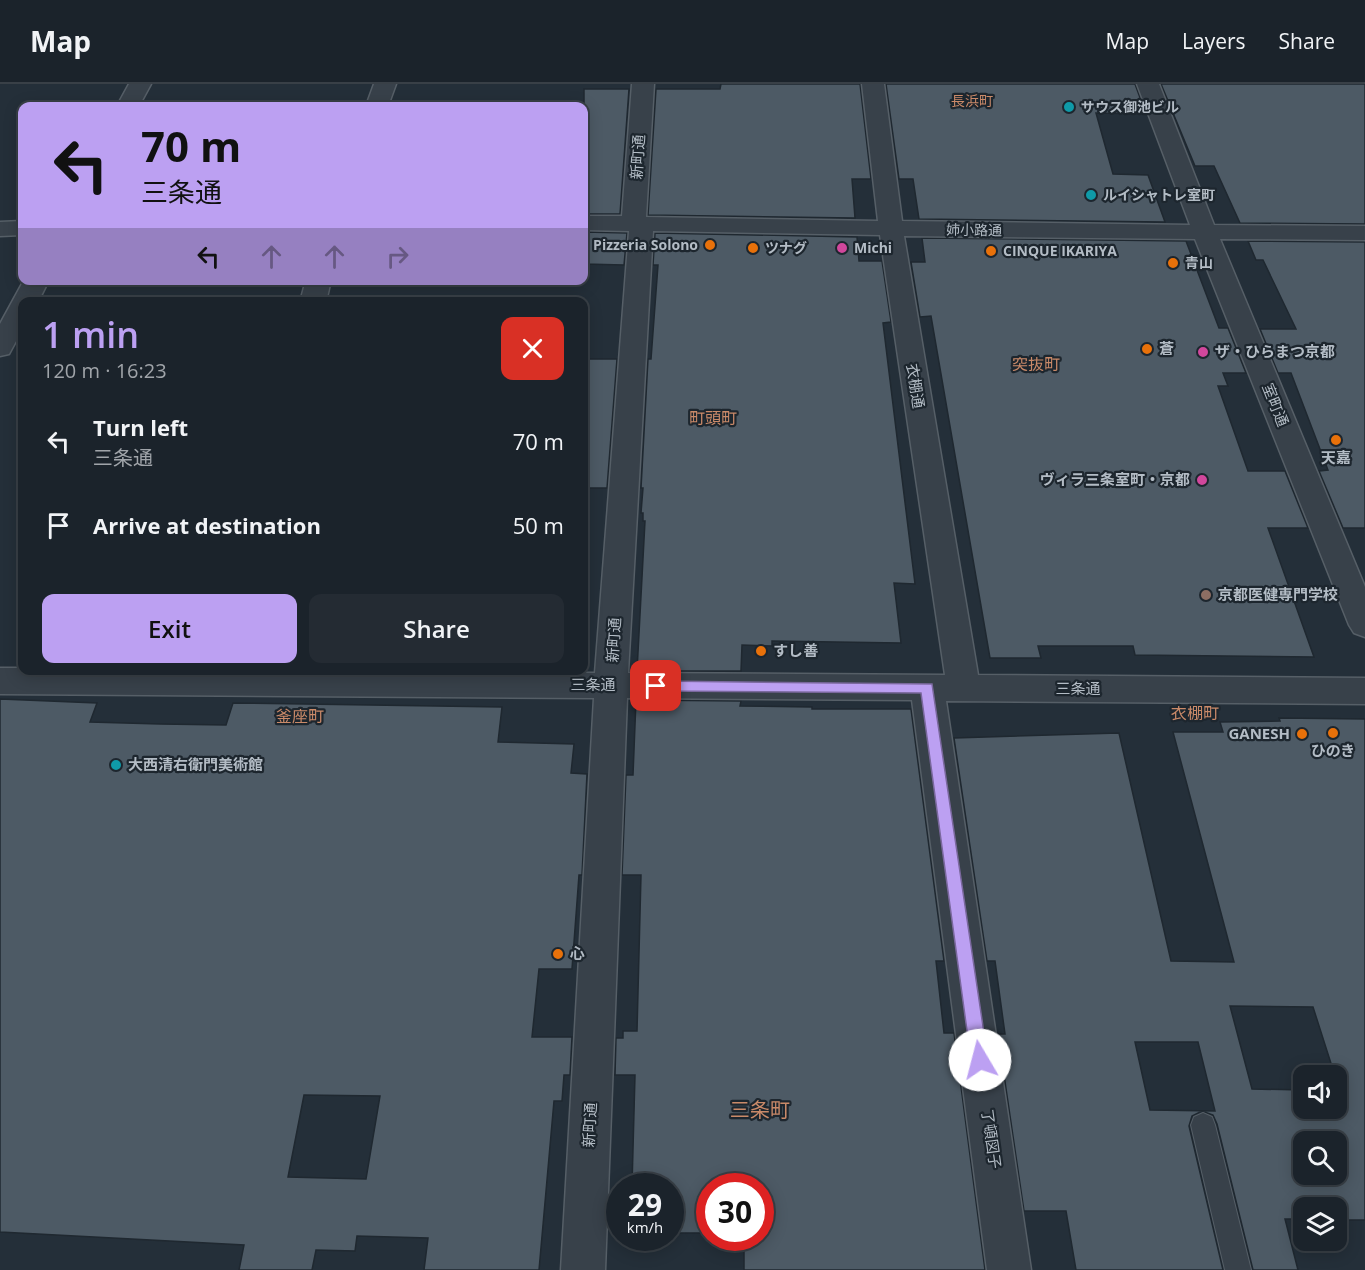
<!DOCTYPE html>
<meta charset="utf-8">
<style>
:root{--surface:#1b232b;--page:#242b33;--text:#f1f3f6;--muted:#a0a4a9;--line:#394047;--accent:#bca0f2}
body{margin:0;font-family:"Open Sans","Noto Sans JP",sans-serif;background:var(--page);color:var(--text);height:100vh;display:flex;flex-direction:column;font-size:22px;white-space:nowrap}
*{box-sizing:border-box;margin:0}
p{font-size:20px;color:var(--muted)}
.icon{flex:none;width:33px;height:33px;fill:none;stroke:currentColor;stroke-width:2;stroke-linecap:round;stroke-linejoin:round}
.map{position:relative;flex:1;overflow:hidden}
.side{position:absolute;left:18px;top:213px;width:570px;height:378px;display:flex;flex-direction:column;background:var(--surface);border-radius:12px;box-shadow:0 3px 15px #0003,0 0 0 2px var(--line)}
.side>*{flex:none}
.banner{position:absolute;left:18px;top:18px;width:570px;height:183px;border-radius:12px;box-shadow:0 3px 15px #0003,0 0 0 2px var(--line);background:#bca0f2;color:#111;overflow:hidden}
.buttons{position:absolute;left:1293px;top:981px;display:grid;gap:12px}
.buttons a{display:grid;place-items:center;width:54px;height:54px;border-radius:12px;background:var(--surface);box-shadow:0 3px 15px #0003,0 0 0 2px var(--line);font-size:30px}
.speed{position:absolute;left:606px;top:1089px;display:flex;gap:12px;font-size:30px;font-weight:700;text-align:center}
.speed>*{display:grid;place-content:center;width:78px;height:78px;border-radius:50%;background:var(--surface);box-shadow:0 3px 15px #0003,0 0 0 2px var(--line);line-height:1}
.speed small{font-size:15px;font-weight:400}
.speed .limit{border:9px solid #d22;background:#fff;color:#111}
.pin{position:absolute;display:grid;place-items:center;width:51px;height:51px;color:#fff;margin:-26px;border-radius:12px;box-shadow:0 3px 9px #0006}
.me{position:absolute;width:66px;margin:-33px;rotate:352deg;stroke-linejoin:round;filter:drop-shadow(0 0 4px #0008)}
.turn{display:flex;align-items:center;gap:21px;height:126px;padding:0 24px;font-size:27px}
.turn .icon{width:78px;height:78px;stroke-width:2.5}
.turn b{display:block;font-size:42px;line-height:51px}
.lanes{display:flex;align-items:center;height:57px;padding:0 24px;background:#0003;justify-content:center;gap:30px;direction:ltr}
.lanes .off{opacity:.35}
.round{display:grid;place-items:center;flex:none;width:63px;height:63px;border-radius:12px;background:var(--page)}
.head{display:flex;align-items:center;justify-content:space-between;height:102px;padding:0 24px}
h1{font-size:36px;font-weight:600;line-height:45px;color:var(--accent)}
.cta{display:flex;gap:12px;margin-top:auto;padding:12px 24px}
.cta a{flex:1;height:69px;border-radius:12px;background:var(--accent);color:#111;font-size:24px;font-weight:600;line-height:69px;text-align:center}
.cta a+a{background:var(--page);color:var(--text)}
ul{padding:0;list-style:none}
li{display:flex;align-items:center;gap:18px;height:84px;padding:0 24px}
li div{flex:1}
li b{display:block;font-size:22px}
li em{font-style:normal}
header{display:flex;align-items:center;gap:36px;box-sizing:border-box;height:84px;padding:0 30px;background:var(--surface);border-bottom:2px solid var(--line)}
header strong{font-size:28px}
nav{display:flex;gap:33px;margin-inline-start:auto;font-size:21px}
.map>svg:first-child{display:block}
</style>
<header>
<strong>Map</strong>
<nav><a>Map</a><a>Layers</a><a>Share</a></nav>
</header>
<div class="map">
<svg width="1365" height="1186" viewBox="0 0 1365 1186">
<rect width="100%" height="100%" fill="#242f39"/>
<path fill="#4d5a65" stroke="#1f2830" stroke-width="1.5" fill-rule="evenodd" d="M721 0H860L871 95H852L855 134 648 131 656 5H720Z
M886 0H1135L1146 30 1096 29 1113 90 1148 91 1165 138 919 135 913 95H899Z
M1161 0H1365V140L1240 139 1214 82H1195Z
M584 5H629L620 130H584Z
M584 148 627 149 624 181 584 180Z
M655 149 857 153 859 177H882L891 238 883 239 915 500 894 499 901 559 772 557V562L742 561 741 587H637L645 437H643V429H641L643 404H641L648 275H651L658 181H653Z
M922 154 1186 157 1219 244H1228L1246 289H1223L1228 302H1218L1248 387H1285L1308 444H1268L1314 573 1135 571 1133 562H1038L1041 574H990L931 232 920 233 911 178H925Z
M1248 157 1365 158V444H1343L1319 387 1328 386 1291 289H1278L1260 245H1296L1263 176H1256Z
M584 275H617L607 404H584Z
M0 615 97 619 90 638 160 640 226 641 233 619 502 623 498 658 574 660 571 689 587 690 582 791H579L572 885H539L532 953H572L570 991H564L562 1017H554L539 1186H424L428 1154 357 1152 355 1167 316 1166 312 1186H239L244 1161 0 1148ZM304 1011 380 1012 366 1095 288 1093Z
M636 616 741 617 740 622 812 623V625H911L944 877H936L944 949H954L985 1186H744V1154H760V1102H710V1149H670V1102H632L635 991H615L616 954H623V947H637L641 791H622L626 691H633Z
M1279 634 1365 635V1136H1336V1124H1304V1135H1285L1298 1186H1253L1217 1040 1213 1031 1202 1027 1192 1032 1189 1042 1223 1186H1076L1066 1127H1024L998 950H1005L995 877H987L954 654 1119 649 1171 877 1234 878 1173 648H1223L1220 638 1280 637ZM1230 922 1313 923 1335 992H1336L1339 1006H1336V1024H1304V1006L1252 1005ZM1135 958H1198L1215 1027 1150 1026ZM1304 1058H1336V1090H1304Z"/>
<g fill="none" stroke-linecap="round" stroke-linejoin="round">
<defs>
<path id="lane" d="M1203 1029 1212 1033 1215 1041 1251 1186H1225L1191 1041 1194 1033Z"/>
<path id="street" d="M129 0H151L139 22H117Z
M374 0H396L388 22H366Z
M632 0H654L646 133 878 137 862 0H884L902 137 1190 141 1137 0H1159L1214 141 1365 142V156L1220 155 1365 503V553L1354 549 1349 541 1195 155 904 152 978 591 1365 594V620L946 617 1031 1186H987L912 616 627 614 605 1186H561L594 614 0 610V584H22V586L595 589 629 147 584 146V132H622ZM653 147 880 151 945 591 628 589Z
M22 137V151L0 152V138Z
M24 196H49L38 218H22V246L9 270 0 272V240Z
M306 196H331L326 218H300Z"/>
</defs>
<use href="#lane" stroke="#565f67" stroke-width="2"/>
<use href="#street" stroke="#565f67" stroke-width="3"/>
<use href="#lane" fill="#38414a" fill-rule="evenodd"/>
<use href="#street" fill="#38414a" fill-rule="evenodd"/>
</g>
<path fill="#bca0f2" stroke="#7a689d" stroke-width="1.5" d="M656 597 932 600 988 976 985 982 980 984 974 982 971 976 921 609 656 607 649 602Z"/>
<g fill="#0f9aa8" stroke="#1d262e" stroke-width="2">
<circle cx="1069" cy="23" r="6"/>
<circle cx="1091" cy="111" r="6"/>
<circle cx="116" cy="681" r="6"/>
</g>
<g fill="#e8710a" stroke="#1d262e" stroke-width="2">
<circle cx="710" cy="161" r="6"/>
<circle cx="753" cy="164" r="6"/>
<circle cx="991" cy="167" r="6"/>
<circle cx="1173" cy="179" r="6"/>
<circle cx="1147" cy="265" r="6"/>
<circle cx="1336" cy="356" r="6"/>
<circle cx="761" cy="567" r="6"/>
<circle cx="1333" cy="649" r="6"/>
<circle cx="1302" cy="650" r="6"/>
<circle cx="558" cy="870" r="6"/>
</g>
<g fill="#d1479c" stroke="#1d262e" stroke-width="2">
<circle cx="842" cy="164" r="6"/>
<circle cx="1203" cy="268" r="6"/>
<circle cx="1202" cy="396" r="6"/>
</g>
<circle fill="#8d6e63" stroke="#1d262e" stroke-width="2" cx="1206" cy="511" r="6"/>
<g text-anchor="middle" stroke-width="4.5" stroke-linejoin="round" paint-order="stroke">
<g font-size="14" fill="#ca8a69" stroke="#1d262e">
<text x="972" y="22">長浜町</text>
</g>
<g font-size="14" font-weight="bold" fill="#b3bcc5" stroke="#1d262e" text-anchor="start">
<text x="1081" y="28">サウス御池ビル</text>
<text x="1103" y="116">ルイシャトレ室町</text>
<text x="698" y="166" text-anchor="end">Pizzeria Solono</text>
<text x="765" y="169">ツナグ</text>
<text x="854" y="169">Michi</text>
<text x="1003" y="172">CINQUE IKARIYA</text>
<text x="1185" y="184">青山</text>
</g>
<g font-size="14" fill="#b3bcc5" stroke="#1d262e">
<text transform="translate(974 146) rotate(1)" y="5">姉小路通</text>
</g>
<g font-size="15" fill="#b3bcc5" stroke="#1d262e">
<text transform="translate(638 73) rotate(-86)" y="5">新町通</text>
<text transform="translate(915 302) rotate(81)" y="5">衣棚通</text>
<text transform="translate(1275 321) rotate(68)" y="5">室町通</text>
<text transform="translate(614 556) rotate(-86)" y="5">新町通</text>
<text x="593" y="606">三条通</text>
<text x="1078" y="610">三条通</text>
<text transform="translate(590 1041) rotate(-87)" y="5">新町通</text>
<text transform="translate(991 1055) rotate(82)" y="5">了頓図子</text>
</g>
<g font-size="15" font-weight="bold" fill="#b3bcc5" stroke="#1d262e" text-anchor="start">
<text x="1159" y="270">蒼</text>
<text x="1215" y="273">ザ・ひらまつ京都</text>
<text x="1336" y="379" text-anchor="middle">天嘉</text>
<text x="1190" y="401" text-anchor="end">ヴィラ三条室町・京都</text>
<text x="1218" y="516">京都医健専門学校</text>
<text x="773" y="572">すし善</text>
<text x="1290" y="655" text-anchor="end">GANESH</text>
<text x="1333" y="672" text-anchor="middle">ひのき</text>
<text x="128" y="686">大西清右衛門美術館</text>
<text x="570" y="875">心</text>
</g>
<g font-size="16" fill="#ca8a69" stroke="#1d262e">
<text x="1036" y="286">突抜町</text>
<text x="713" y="340">町頭町</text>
<text x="1195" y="635">衣棚町</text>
<text x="300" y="638">釜座町</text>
</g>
<g font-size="20" fill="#ca8a69" stroke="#1d262e">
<text x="760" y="1033">三条町</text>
</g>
</g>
</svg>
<div class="buttons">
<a><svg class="icon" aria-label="sound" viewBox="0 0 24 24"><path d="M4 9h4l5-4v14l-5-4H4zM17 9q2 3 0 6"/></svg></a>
<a><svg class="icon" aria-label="search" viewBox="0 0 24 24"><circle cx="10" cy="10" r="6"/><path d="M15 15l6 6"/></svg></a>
<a><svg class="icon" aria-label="layers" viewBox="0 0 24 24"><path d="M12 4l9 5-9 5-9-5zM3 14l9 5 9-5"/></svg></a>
</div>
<div class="speed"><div>29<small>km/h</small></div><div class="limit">30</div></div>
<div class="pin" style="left:656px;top:602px;background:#d93025"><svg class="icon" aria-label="arrive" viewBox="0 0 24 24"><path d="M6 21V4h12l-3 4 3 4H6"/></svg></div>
<svg class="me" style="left:980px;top:976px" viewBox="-20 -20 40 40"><circle r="19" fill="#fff"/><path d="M0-13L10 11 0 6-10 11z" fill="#bca0f2"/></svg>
<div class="banner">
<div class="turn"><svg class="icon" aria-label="left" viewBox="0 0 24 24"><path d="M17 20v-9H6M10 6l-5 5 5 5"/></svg><div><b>70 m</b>三条通</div></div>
<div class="lanes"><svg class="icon" aria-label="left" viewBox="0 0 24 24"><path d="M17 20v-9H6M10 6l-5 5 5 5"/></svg><svg class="icon off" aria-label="ahead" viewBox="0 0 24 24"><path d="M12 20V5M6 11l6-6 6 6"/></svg><svg class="icon off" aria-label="ahead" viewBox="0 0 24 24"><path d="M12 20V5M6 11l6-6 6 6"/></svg><svg class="icon off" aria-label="right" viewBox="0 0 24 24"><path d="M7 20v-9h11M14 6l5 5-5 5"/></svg></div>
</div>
<section class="side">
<div class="head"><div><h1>1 min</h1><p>120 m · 16:23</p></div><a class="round" style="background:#d93025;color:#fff"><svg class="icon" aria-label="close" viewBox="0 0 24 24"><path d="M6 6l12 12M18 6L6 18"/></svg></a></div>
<ul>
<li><svg class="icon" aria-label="left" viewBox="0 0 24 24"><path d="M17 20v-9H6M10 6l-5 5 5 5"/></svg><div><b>Turn left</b><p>三条通</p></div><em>70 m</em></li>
<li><svg class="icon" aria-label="arrive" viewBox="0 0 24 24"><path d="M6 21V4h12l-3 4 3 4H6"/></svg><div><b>Arrive at destination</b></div><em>50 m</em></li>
</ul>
<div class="cta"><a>Exit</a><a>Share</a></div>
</section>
</div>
